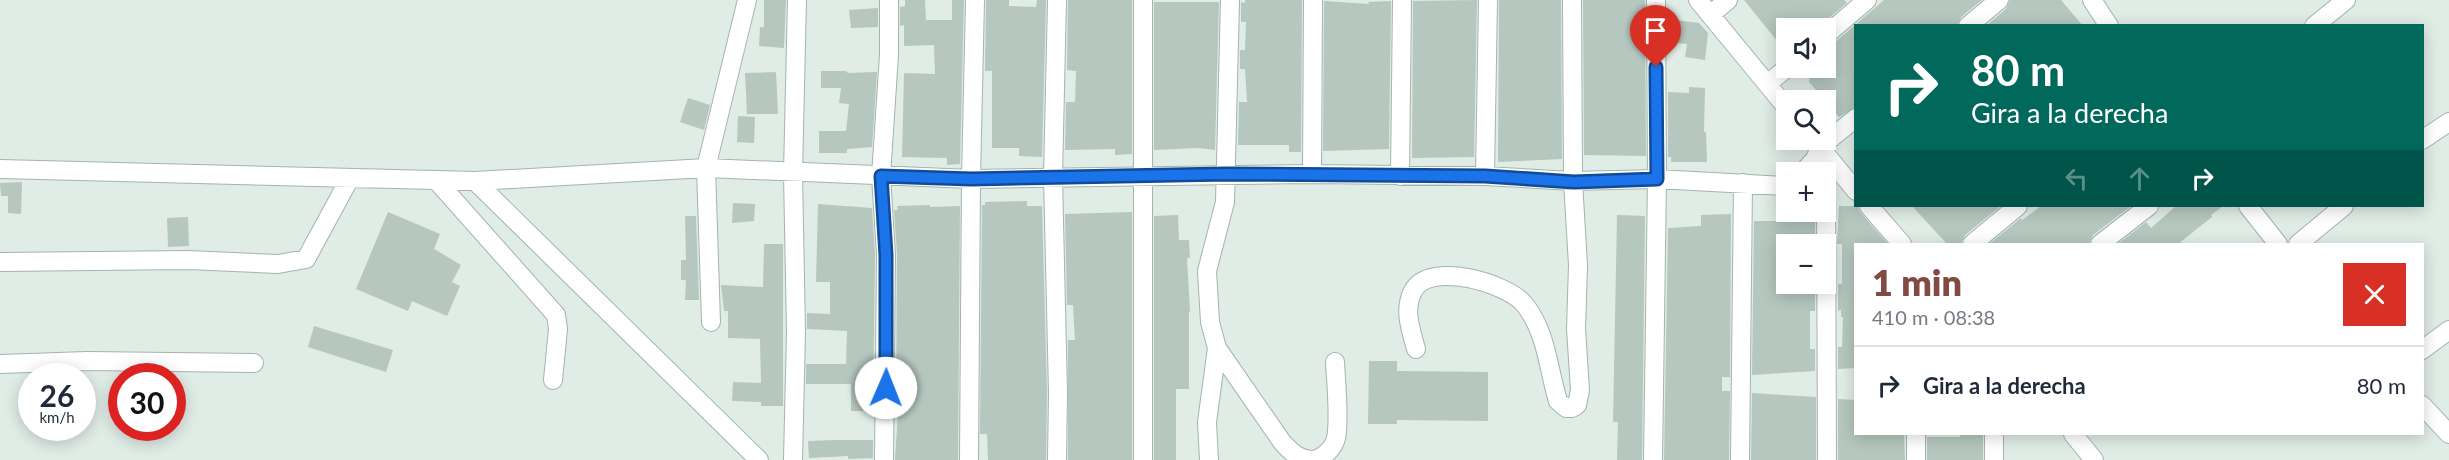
<!DOCTYPE html>
<html lang="es">
<meta charset="utf-8">
<style>
:root{--surface:#fff;--page:#f6f6f7;--text:#1f2937;--muted:#747a83;--line:#e0e1e3;--accent:#814a43}
body{margin:0;font-family:Lato,sans-serif;background:var(--page);color:var(--text);height:100vh;display:flex;flex-direction:column;font-size:22px;white-space:nowrap}
*{box-sizing:border-box;margin:0}
p{font-size:20px;color:var(--muted)}
.icon{flex:none;width:33px;height:33px;fill:none;stroke:currentColor;stroke-width:2;stroke-linecap:round;stroke-linejoin:round}
.map{position:relative;flex:1;overflow:hidden}
.side{position:absolute;left:1854px;top:243px;width:570px;height:192px;display:flex;flex-direction:column;background:var(--surface);border-radius:0px;box-shadow:0 3px 15px #0003}
.side>*{flex:none}
.top-card{position:absolute;left:1854px;top:24px;width:570px;height:183px;border-radius:0px;box-shadow:0 3px 15px #0003;background:#00695c;color:#fff;overflow:hidden}
.fabs{position:absolute;left:1776px;top:18px;display:grid;gap:12px}
.fabs a{display:grid;place-items:center;width:60px;height:60px;border-radius:0px;background:var(--surface);box-shadow:0 3px 15px #0003;font-size:30px}
.speed{position:absolute;left:18px;top:363px;display:flex;gap:12px;font-size:30px;font-weight:700;text-align:center}
.speed>*{display:grid;place-content:center;width:78px;height:78px;border-radius:50%;background:var(--surface);box-shadow:0 3px 15px #0003;line-height:1}
.speed small{font-size:15px;font-weight:400}
.speed .limit{border:9px solid #d22;background:#fff;color:#111}
.pin{position:absolute;display:grid;place-items:center;width:51px;height:51px;color:#fff;margin:-62px -26px;border-radius:50% 50% 50% 0;rotate:-45deg;box-shadow:0 0 6px #0007}
.pin .icon{rotate:45deg}
.me{position:absolute;width:66px;margin:-33px;rotate:1deg;stroke-linejoin:round;filter:drop-shadow(0 0 4px #0008)}
.turn{display:flex;align-items:center;gap:21px;height:126px;padding:0 18px;font-size:27px}
.turn .icon{width:78px;height:78px;stroke-width:2.5}
.turn b{display:block;font-size:42px;line-height:51px}
.lanes{display:flex;align-items:center;height:57px;padding:0 18px;background:#0003;justify-content:center;gap:30px;direction:ltr}
.lanes .off{opacity:.35}
.round{display:grid;place-items:center;flex:none;width:63px;height:63px;border-radius:0px;background:var(--page)}
.overview{display:flex;align-items:center;justify-content:space-between;height:102px;padding:0 18px}
h1{font-size:36px;font-weight:800;line-height:45px;color:var(--accent)}
ul{padding:0;list-style:none}
li{display:flex;align-items:center;gap:18px;height:78px;padding:0 18px;border-top:2px solid var(--line)}
li div{flex:1}
li b{display:block;font-size:22px}
li em{font-style:normal}
.map>svg:first-child{display:block}
</style>
<div class="map">
<svg width="2449" height="460" viewBox="0 0 2449 460">
<rect width="100%" height="100%" fill="#e0ece6"/>
<path fill="#b5c7bf" d="M764 0H786L784 48 759 46 760 27H764Z
M905 0H925L926 20H952V0H964L960 164 947 165V158L902 157 904 73 935 74 934 45 904 46V25L900 26V7L905 6Z
M986 0H1009V6L1036 7 1037 0H1046L1042 157 1019 156V148H992V71H985Z
M1068 0H1132V154L1115 155V149L1065 150 1066 102H1075L1076 71 1067 70Z
M1245 0H1302L1301 152H1289V145H1238L1239 102H1247L1245 69H1240V50H1245L1246 22H1241V2L1245 3Z
M1477 0 1474 157 1412 158 1413 1Z
M1499 0H1561L1562 159 1498 162Z
M1583 0H1645L1646 156 1584 155Z
M1744 0H1844L1847 3 1817 28H1786V52Z
M1884 0H1982L1961 17 1957 26H1856V107L1839 117 1809 82 1811 68H1826V46L1833 44Z
M2010 0H2061L2083 26H1986L2006 9Z
M1324 1 1369 4 1368 2 1391 1 1389 149 1323 151Z
M1154 2H1219L1215 150 1199 148 1154 150Z
M878 8V27L851 28 849 10Z
M1667 19 1699 23 1708 33 1705 60 1685 57 1687 44 1667 42Z
M821 71H846L848 73 877 72 872 147 847 149V153H819V131H846L849 104 839 103 841 88H821Z
M776 72 778 114H747L745 73Z
M1689 87 1705 88 1704 132H1706L1707 162H1671V157H1668V92L1689 93Z
M688 98 710 105 704 130 680 122Z
M738 116 755 117 754 143 737 142Z
M22 182 21 214 8 213V196H1L0 183Z
M1027 201V206H1042L1047 393 1046 460H988L987 434H980L982 205H985V202Z
M733 203 755 204 754 221 732 223Z
M818 204 872 208 875 255 873 411H851V384H806V364H846L847 331 807 329V313L830 314V282H816Z
M930 205V207L960 206 958 460H895L898 412H896L897 255 894 210H898L897 206Z
M1839 206H1858L1860 212 1888 244H1856V368L1838 369V347H1842L1843 317H1841V310L1838 311V284H1842V244H1837Z
M1912 206H2001L1965 235 1961 244H1947Z
M2041 206H2131L2093 235 2089 244H1989L2021 218 2022 220Z
M2176 206H2223L2211 215 2212 217 2178 244H2118L2146 222 2151 228Z
M388 212 440 234 434 249 461 265 452 282 460 286 447 316 412 301 408 311 356 289Z
M1132 212V460H1068V340H1075L1073 305H1067L1065 214Z
M1789 212H1815V244H1785L1786 284H1815V311H1810V349H1815V371L1752 375 1754 221H1789Z
M1731 214 1730 377H1722V391H1730L1729 460H1664L1668 228 1701 226V215Z
M1178 215 1179 240H1189L1190 258H1187L1190 312H1189V389H1176V460H1154V216Z
M1617 215 1645 216 1642 460H1617L1618 422H1613Z
M685 216H696L699 300H685L686 280H681V260H686Z
M188 217 189 246 168 247 167 218Z
M764 244H783V406H761V402L732 401 733 382 761 383 760 339 728 338V311H724L721 285 763 287Z
M314 326 393 350 386 372 308 347Z
M1369 361H1397V371L1488 372V421L1397 420V424H1368Z
M1752 393 1816 397V460H1751Z
M1838 399 1856 400V434H1904L1905 460H1838Z
M1960 434H1983V460H1927V437H1960Z
M837 440H873V458L848 459V456L809 458 808 441Z"/>
<g fill="none" stroke-linecap="round" stroke-linejoin="round">
<defs>
<path id="minor" d="M1230 0 1225 202 1207 271 1210 322 1217 348 1282 442C1291 452 1299 460 1314 460 1323 458 1334 448 1336 438 1340 420 1336 382 1335 362
M1698 0 1786 107
M2092 0 2109 26
M1710 15 1728 0
M1968 26 1999 0
M2314 26 2346 0
M1826 35 1867 0
M1767 84 1787 68
M1814 140 1856 191
M2422 140 2449 122
M0 169 475 181 706 168 971 179 1312 174 1485 176 1573 181 1657 179 1786 186
M1803 172 1815 159 1820 147 1856 118
M1312 174 1313 0
M1400 176 1402 0
M1485 176 1488 0
M436 180 556 315 558 329 553 380
M475 181 759 460
M1826 189 1827 460
M1869 206 1902 244
M2248 206 2278 244
M1972 244 2018 206
M2100 244 2149 206
M2298 244 2344 206
M0 262 188 260 278 264 306 259 350 178
M711 322 706 168 747 0
M1416 349C1411 330 1403 310 1413 291 1429 260 1508 283 1525 305 1547 333 1548 369 1558 401L1566 408H1572L1577 405 1580 390 1576 329 1578 265 1573 181 1572 0
M2422 350 2449 330
M0 364 87 361 254 363
M2422 405 2449 434
M2073 434 2094 460
M793 460 796 332 793 173 797 0
M884 460 886 255 881 176 889 55V0
M969 460 971 179 975 0
M1057 460 1058 393 1053 177 1057 0
M1143 460V0
M1209 460 1207 422 1217 348
M1653 460 1657 179 1656 0
M1740 460 1743 183
M1916 460V434
M1994 460V434"/>
</defs>
<use href="#minor" stroke="#a3b4ad" stroke-width="20"/>
<use href="#minor" stroke="#fff" stroke-width="18"/>
</g>
<g fill="none" stroke-linecap="round" stroke-linejoin="round">
<defs>
<path id="route" d="M886 388V255L881 176 971 179 1226 174 1485 176 1574 182 1657 179 1656 67"/>
</defs>
<use href="#route" stroke="#114b97" stroke-width="15"/>
<use href="#route" stroke="#1a73e8" stroke-width="10"/>
</g>
</svg>
<div class="fabs">
<a><svg class="icon" aria-label="sound" viewBox="0 0 24 24"><path d="M4 9h4l5-4v14l-5-4H4zM17 9q2 3 0 6"/></svg></a>
<a><svg class="icon" aria-label="search" viewBox="0 0 24 24"><circle cx="10" cy="10" r="6"/><path d="M15 15l6 6"/></svg></a>
<a>+</a>
<a>−</a>
</div>
<div class="speed"><div>26<small>km/h</small></div><div class="limit">30</div></div>
<div class="pin" style="left:1656px;top:67px;background:#d93025"><svg class="icon" aria-label="arrive" viewBox="0 0 24 24"><path d="M6 21V4h12l-3 4 3 4H6"/></svg></div>
<svg class="me" style="left:886px;top:388px" viewBox="-20 -20 40 40"><circle r="19" fill="#fff"/><path d="M0-13L10 11 0 6-10 11z" fill="#1a73e8"/></svg>
<div class="top-card">
<div class="turn"><svg class="icon" aria-label="right" viewBox="0 0 24 24"><path d="M7 20v-9h11M14 6l5 5-5 5"/></svg><div><b>80 m</b>Gira a la derecha</div></div>
<div class="lanes"><svg class="icon off" aria-label="left" viewBox="0 0 24 24"><path d="M17 20v-9H6M10 6l-5 5 5 5"/></svg><svg class="icon off" aria-label="ahead" viewBox="0 0 24 24"><path d="M12 20V5M6 11l6-6 6 6"/></svg><svg class="icon" aria-label="right" viewBox="0 0 24 24"><path d="M7 20v-9h11M14 6l5 5-5 5"/></svg></div>
</div>
<section class="side">
<div class="overview"><div><h1>1 min</h1><p>410 m · 08:38</p></div><a class="round" style="background:#d93025;color:#fff"><svg class="icon" aria-label="close" viewBox="0 0 24 24"><path d="M6 6l12 12M18 6L6 18"/></svg></a></div>
<ul>
<li><svg class="icon" aria-label="right" viewBox="0 0 24 24"><path d="M7 20v-9h11M14 6l5 5-5 5"/></svg><div><b>Gira a la derecha</b></div><em>80 m</em></li>
</ul>
</section>
</div>
